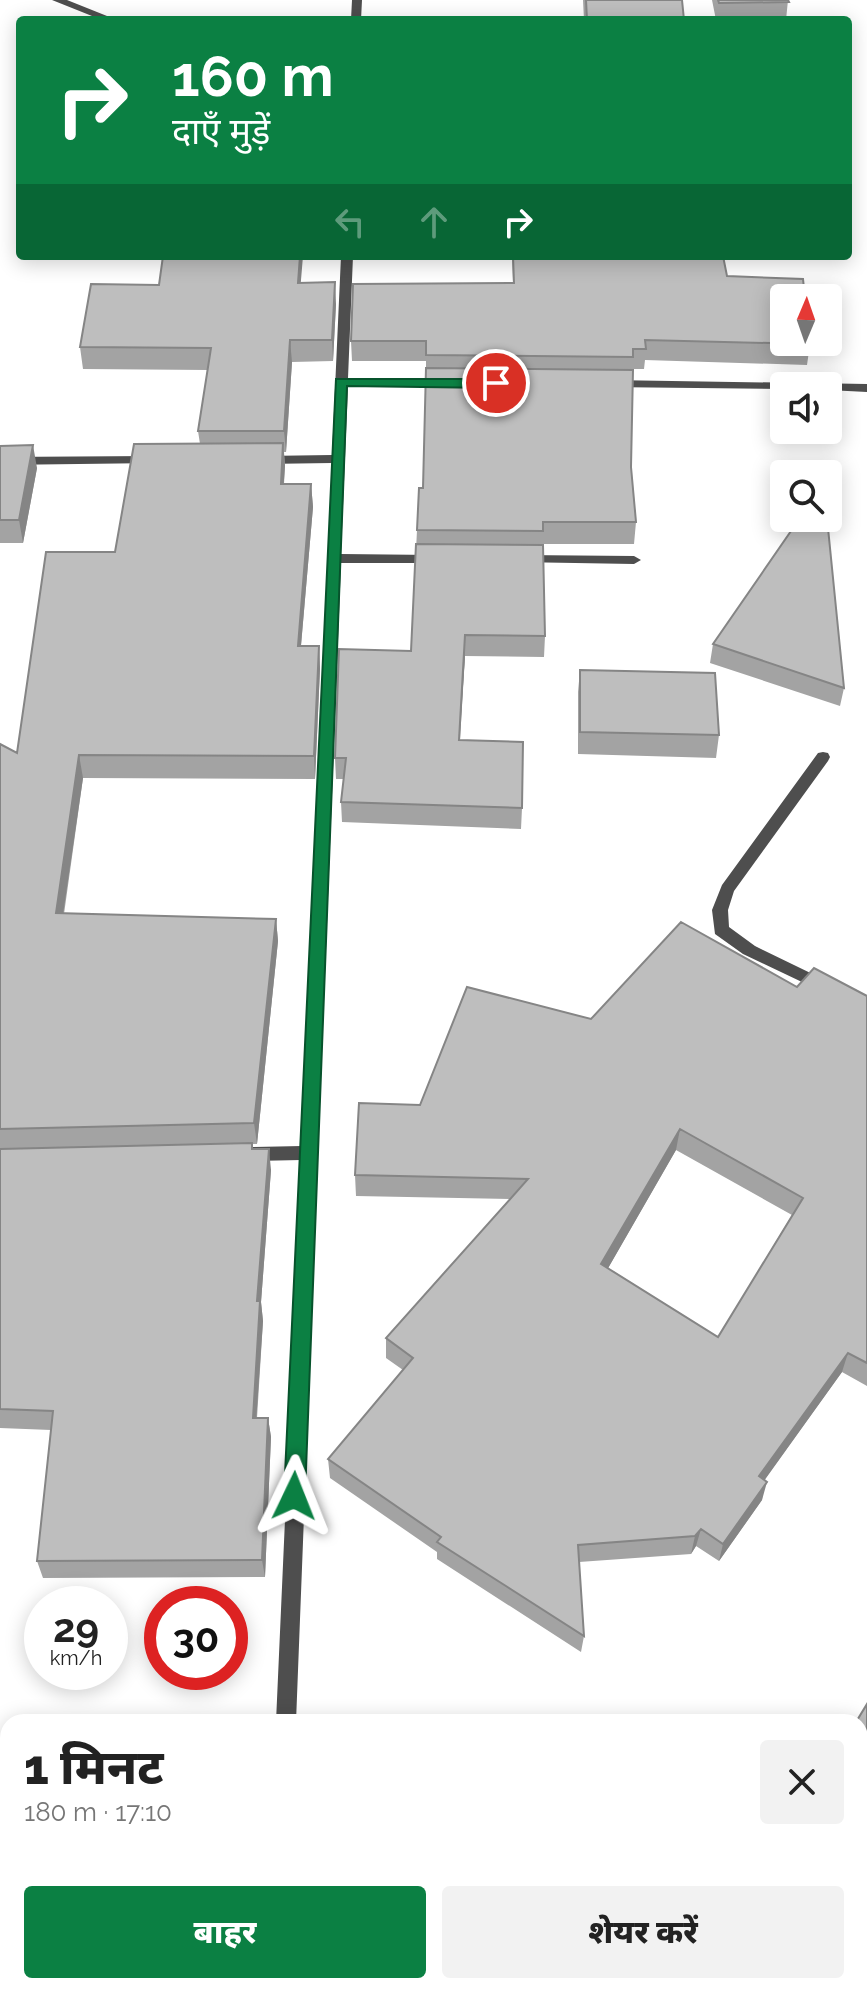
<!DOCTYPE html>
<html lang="hi">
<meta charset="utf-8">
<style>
:root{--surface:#fff;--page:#f2f2f2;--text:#222;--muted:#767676;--accent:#0b8043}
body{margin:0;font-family:Raleway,"Noto Sans Devanagari",sans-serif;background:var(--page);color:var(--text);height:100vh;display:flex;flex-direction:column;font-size:30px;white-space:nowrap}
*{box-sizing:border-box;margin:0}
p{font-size:26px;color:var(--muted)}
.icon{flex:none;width:44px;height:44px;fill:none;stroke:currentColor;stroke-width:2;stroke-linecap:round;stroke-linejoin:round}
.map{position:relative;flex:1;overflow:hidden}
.side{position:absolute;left:0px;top:1714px;width:868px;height:280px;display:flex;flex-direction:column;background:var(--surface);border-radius:24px 24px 0 0;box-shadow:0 4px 20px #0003}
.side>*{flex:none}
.top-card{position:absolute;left:16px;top:16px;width:836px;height:244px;border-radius:8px;box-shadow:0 4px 20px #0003;background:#0b8043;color:#fff;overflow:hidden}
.needle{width:52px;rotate:2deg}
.buttons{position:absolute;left:770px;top:284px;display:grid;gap:16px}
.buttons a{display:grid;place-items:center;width:72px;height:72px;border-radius:8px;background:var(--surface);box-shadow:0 4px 20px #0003;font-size:40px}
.speed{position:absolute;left:24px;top:1586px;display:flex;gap:16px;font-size:40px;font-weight:700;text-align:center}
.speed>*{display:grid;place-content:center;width:104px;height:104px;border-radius:50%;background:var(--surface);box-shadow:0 4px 20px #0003;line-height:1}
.speed small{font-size:20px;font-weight:400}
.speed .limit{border:12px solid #d22;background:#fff;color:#111}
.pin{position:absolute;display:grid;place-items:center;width:68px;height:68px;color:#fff;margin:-34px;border:4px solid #fff;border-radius:50%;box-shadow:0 2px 8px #0007}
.me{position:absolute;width:88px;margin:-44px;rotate:2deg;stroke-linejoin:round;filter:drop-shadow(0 0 6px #0008)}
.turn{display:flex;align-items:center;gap:28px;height:168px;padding:0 24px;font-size:36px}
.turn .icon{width:104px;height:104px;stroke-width:2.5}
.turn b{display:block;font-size:56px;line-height:68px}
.lanes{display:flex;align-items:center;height:76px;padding:0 24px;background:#0003;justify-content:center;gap:40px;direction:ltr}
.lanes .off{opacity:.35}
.round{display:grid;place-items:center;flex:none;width:84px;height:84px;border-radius:8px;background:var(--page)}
.headline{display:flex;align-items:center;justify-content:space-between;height:136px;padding:0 24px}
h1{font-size:48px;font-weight:800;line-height:60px}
.primary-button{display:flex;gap:16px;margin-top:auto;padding:16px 24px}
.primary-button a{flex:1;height:92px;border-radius:8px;background:var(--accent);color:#fff;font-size:32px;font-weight:800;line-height:92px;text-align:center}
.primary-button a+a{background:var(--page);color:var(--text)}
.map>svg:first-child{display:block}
</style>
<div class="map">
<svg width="867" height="1994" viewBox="0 0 867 1994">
<rect width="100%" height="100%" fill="#fff"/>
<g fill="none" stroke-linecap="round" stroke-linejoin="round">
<path fill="#4e4e4e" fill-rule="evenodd" d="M52 0H67L117 20H102Z
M352 0H362L361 20H351Z
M341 256H353L348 378 447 379 453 383 447 387 348 386 341 554 434 555 441 559 434 563H341L296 1722H276L301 1160 251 1161 245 1159 243 1154 245 1149 251 1147 302 1146 332 463 264 464 258 460 264 456 332 455Z
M610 380 867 384V392L828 390V386H784V389L606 387V381Z
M152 456 158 460 157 463 0 465V457Z
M521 555 634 556 641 560 634 564 516 562 514 559Z
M823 752 828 753 830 757 828 761 734 891 728 910 729 927 755 946 829 982 831 986 829 990 823 992 743 954 715 934 712 910 722 885 818 753Z
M266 1986H288L287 1994H265Z"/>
</g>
<path fill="#a3a3a3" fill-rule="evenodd" d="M583 0H682L684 20H584Z
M712 0H788L786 20H716Z
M512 256H723L727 276 810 344 807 365 645 360 644 369H632L631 467 636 522 634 544H542L545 636 544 657 465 656 460 740 522 808 521 829 342 822 341 802 344 779H336L335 758 411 651 417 530 423 488 426 368V361H352L351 341 513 283Z
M301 283 336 304 333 361 292 362 286 452H284L285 466 284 484H311L313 507 301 646H319L320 669 315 779 83 778 64 914 276 919 278 941 257 1144H252L253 1149 271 1170 261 1302 263 1321 257 1418H268L271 1437 265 1577 43 1578 37 1561 51 1430 0 1428V744L17 753 115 552 200 444 198 431 208 370 83 369 80 347 159 285Z
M0 446 37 468 23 543H0Z
M713 644 844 688 840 706 710 663Z
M580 670 719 735 716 758 578 754V692Z
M797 987 867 996V1386L842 1372 764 1480 762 1500 719 1561 696 1546 691 1554 579 1562 584 1636 581 1652 437 1559V1552L330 1478 328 1459 403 1370 386 1358V1338L510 1199 356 1196 355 1175 420 1105 591 1019ZM676 1150 792 1215 718 1337 608 1268Z
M867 1704V1773L860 1769V1722Z
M867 1786V1905L860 1901V1800Z
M701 1986H823L824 1994H702Z"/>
<path fill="#858585" d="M300 256H303L299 304 298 283Z
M335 282 336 304 333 361 332 340Z
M290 340 292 362 286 452 284 431Z
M283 443 285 466 282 507 281 484Z
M33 445 37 468 23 543 19 520Z
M311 484 313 507 299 668 298 646Z
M465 635V656L458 761 459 740Z
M319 646 320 669 315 779 314 756Z
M79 755 83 778 60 935 56 913Z
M276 919 278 941 257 1144 254 1123Z
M680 1129 676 1150 599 1284 601 1264Z
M269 1149 271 1170 261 1302 263 1321 255 1437 253 1418 257 1301Z
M848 1353 842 1372 754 1495 759 1476Z
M268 1418 271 1437 265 1577 262 1560Z
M767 1482 762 1500 719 1561 723 1544Z
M701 1529 696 1546 691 1554 695 1536Z
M144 1986H149V1994H143Z"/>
<path fill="#bebebe" stroke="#858585" stroke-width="2" fill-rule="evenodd" d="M586 0H682L684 20H587Z
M718 0H788L789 2 719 3Z
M163 256H300L298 283 335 282 332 340H290L284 431H198L211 348 80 347 91 284 159 285Z
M513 256H723L727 276 803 279 805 298H784V342H810V344L645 340 646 349H633V357L426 355V341H351L353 284 514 283Z
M426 368 633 370 631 467 636 522H543V531L417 530 419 488H423Z
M283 443 281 484H311L298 646H319L314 756 79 755 56 913 276 919 254 1123 0 1129V744L17 753 46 552H115L134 444Z
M33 445 19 520H0V446Z
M800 518H827L844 688 713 644Z
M416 544 543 545 545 636 465 635 459 740 523 742 522 808 341 802 346 758H335L339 649 411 651Z
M580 670 715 673 719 735 580 732Z
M681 922 797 987 814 968 867 996V1363L848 1353 759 1476 767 1482 723 1544 701 1529 695 1536 578 1545 584 1636 437 1542 441 1537 328 1459 413 1358 386 1338 528 1179 355 1175 359 1103 420 1105 467 987 591 1019ZM680 1129 803 1198 718 1337 601 1264Z
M252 1143V1149H269L257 1301H260L253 1418H268L262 1560 37 1561 53 1411 0 1409V1149Z
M867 1704V1754L860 1749V1722H856Z
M867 1786V1887L860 1883V1800Z
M28 1986H144L143 1994H27Z
M312 1986H605L606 1994H312Z
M707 1986H823L824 1994H707Z"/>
<path fill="#0b8043" stroke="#07532c" stroke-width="2" d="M336 379H496L503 383 496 388 347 386 305 1496 302 1503 294 1506 287 1503 284 1496Z"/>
</svg>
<div class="buttons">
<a><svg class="needle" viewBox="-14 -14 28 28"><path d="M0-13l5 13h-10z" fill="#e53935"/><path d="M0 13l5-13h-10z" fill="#767676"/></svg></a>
<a><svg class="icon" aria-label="sound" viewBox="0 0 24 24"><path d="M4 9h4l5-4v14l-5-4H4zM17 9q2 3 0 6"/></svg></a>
<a><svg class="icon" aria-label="search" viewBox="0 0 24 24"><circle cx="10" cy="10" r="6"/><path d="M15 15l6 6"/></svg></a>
</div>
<div class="speed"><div>29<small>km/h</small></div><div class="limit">30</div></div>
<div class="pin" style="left:496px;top:383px;background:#d93025"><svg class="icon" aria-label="arrive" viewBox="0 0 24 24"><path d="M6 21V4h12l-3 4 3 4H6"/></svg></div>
<svg class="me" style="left:294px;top:1496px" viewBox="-20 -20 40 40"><path d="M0-17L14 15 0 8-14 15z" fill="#0b8043" stroke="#fff" stroke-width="4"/></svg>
<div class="top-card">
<div class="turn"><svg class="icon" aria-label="right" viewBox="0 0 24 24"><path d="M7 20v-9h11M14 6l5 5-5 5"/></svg><div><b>160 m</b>दाएँ मुड़ें</div></div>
<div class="lanes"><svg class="icon off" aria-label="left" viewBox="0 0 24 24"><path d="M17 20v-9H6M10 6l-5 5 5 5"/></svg><svg class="icon off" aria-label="ahead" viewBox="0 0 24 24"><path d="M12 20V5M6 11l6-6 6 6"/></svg><svg class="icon" aria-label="right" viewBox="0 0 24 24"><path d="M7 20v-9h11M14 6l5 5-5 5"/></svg></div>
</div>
<section class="side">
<div class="headline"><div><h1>1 मिनट</h1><p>180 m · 17:10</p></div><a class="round"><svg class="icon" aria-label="close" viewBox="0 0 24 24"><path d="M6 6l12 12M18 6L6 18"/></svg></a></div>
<div class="primary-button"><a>बाहर</a><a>शेयर करें</a></div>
</section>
</div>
